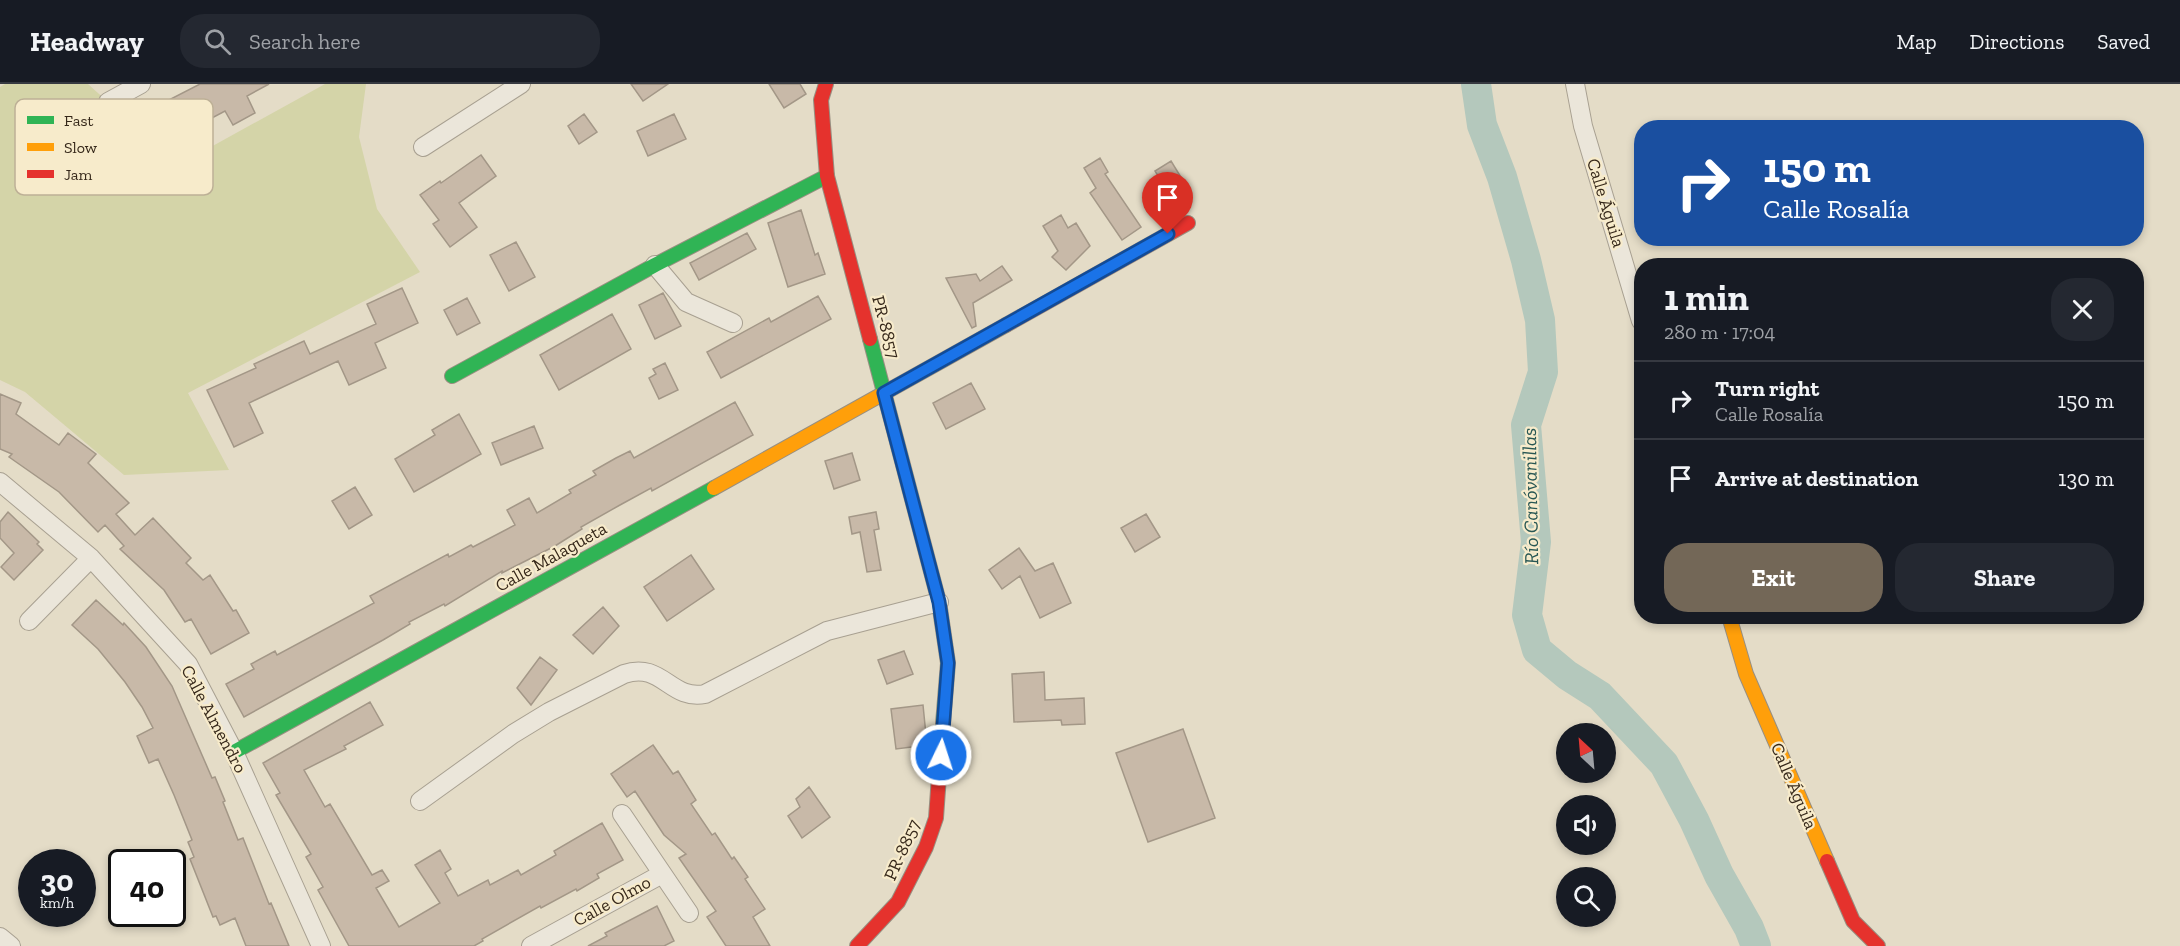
<!DOCTYPE html>
<meta charset="utf-8">
<style>
:root{--surface:#171b24;--page:#242831;--text:#f1f3f6;--muted:#9ea1a6;--line:#363941;--accent:#736757}
body{margin:0;font-family:"Zilla Slab",serif;background:var(--page);color:var(--text);height:100vh;display:flex;flex-direction:column;font-size:22px;white-space:nowrap}
*{box-sizing:border-box;margin:0}
p{font-size:20px;color:var(--muted)}
.icon{flex:none;width:33px;height:33px;fill:none;stroke:currentColor;stroke-width:2;stroke-linecap:round;stroke-linejoin:round}
.map{position:relative;flex:1;overflow:hidden}
.panel{position:absolute;left:1634px;top:174px;width:510px;height:366px;display:flex;flex-direction:column;background:var(--surface);border-radius:24px;box-shadow:0 3px 9px #0003}
.panel>*{flex:none}
.top-card{position:absolute;left:1634px;top:36px;width:510px;height:126px;border-radius:24px;box-shadow:0 3px 9px #0003;background:#1a4fa0;color:#fff;overflow:hidden}
.needle{width:39px;rotate:334deg}
.tools{position:absolute;left:1556px;top:639px;display:grid;gap:12px}
.tools a{display:grid;place-items:center;width:60px;height:60px;border-radius:50%;background:var(--surface);box-shadow:0 3px 9px #0003;font-size:30px}
.speed{position:absolute;left:18px;top:765px;display:flex;gap:12px;font-size:30px;font-weight:700;text-align:center}
.speed>*{display:grid;place-content:center;width:78px;height:78px;border-radius:50%;background:var(--surface);box-shadow:0 3px 9px #0003;line-height:1}
.speed small{font-size:15px;font-weight:400}
.speed .limit{border:3px solid #111;border-radius:9px;background:#fff;color:#111}
.pin{position:absolute;display:grid;place-items:center;width:51px;height:51px;color:#fff;margin:-62px -26px;border-radius:50% 50% 50% 0;rotate:-45deg;box-shadow:0 0 6px #0007}
.pin .icon{rotate:45deg}
.me{position:absolute;width:66px;margin:-33px;rotate:4deg;stroke-linejoin:round;filter:drop-shadow(0 0 4px #0008)}
.turn{display:flex;align-items:center;gap:21px;height:126px;padding:0 30px;font-size:27px}
.turn .icon{width:78px;height:78px;stroke-width:2.5}
.turn b{display:block;font-size:42px;line-height:51px}
.round{display:grid;place-items:center;flex:none;width:63px;height:63px;border-radius:24px;background:var(--page)}
.summary{display:flex;align-items:center;justify-content:space-between;height:102px;padding:0 30px}
h1{font-size:36px;font-weight:700;line-height:45px}
.action{display:flex;gap:12px;margin-top:auto;padding:12px 30px}
.action a{flex:1;height:69px;border-radius:24px;background:var(--accent);color:#fff;font-size:24px;font-weight:700;line-height:69px;text-align:center}
.action a+a{background:var(--page);color:var(--text)}
ul{padding:0;list-style:none}
li{display:flex;align-items:center;gap:18px;height:78px;padding:0 30px;border-top:2px solid var(--line)}
li div{flex:1}
li b{display:block;font-size:22px}
li em{font-style:normal}
header{display:flex;align-items:center;gap:36px;box-sizing:border-box;height:84px;padding:0 30px;background:var(--surface);border-bottom:2px solid var(--line)}
header strong{font-size:28px}
nav{display:flex;gap:33px;margin-inline-start:auto;font-size:21px}
.search{width:420px;height:54px;background:var(--page);display:flex;align-items:center;gap:15px;box-sizing:border-box;padding:0 21px;border-radius:24px;color:var(--muted);font-size:22px}
.map>svg:first-child{display:block}
</style>
<header>
<strong>Headway</strong>
<div class="search"><svg class="icon" aria-label="search" viewBox="0 0 24 24"><circle cx="10" cy="10" r="6"/><path d="M15 15l6 6"/></svg>Search here</div>
<nav><a>Map</a><a>Directions</a><a>Saved</a></nav>
</header>
<div class="map">
<svg width="2180" height="862" viewBox="0 0 2180 862">
<rect width="100%" height="100%" fill="#e4dcc7"/>
<path fill="#d4d4a8" d="M5 0H88L171 75 209 64 325 0H366L359 53 377 125 420 188 188 309 229 386 124 391 25 308 0 296V3Z"/>
<g fill="none" stroke-linecap="round" stroke-linejoin="round">
<path stroke="#b4c8bc" stroke-width="30" d="M1476 0 1482 41 1502 93 1526 176 1540 236 1543 288 1526 341 1536 458 1527 531 1537 566 1567 591 1600 612 1664 680 1694 736 1719 791 1749 844 1756 862"/>
</g>
<path fill="#c8b9a8" stroke="#a39787" stroke-width="1.5" d="M200 0H269L247 12 255 29 233 41 225 27 191 45 194 50 167 65 152 31 159 27 157 22Z
M631 0H668L643 17Z
M769 0H800L806 10 784 24Z
M584 30 597 48 579 60 568 42Z
M674 30 686 55 648 72 637 47Z
M481 71 496 92 459 119 477 143 450 163 433 140 439 136 420 111 440 97 441 99Z
M1100 74 1108 88 1105 90 1141 143 1122 156 1090 109 1096 104 1084 84Z
M1171 77 1190 108 1161 125 1147 103 1160 95 1155 87Z
M801 126 815 171 818 169 825 190 788 203 768 139Z
M1061 131 1068 144 1076 139 1090 162 1066 186 1052 173 1058 167 1043 142Z
M747 149 756 165 699 196 690 179Z
M516 158 535 193 509 207 490 171Z
M1002 182 1012 196 973 219 976 242 972 244 946 194 976 190 980 197Z
M402 204 418 239 375 259 386 284 349 301 338 277 249 319 263 349 234 363 207 306 256 284 254 280 304 257 310 270 376 240 367 220Z
M663 209 681 242 655 255 639 221Z
M818 212 831 235 721 294 707 268 769 234 771 238Z
M467 214 480 239 457 251 444 226Z
M612 230 631 265 559 306 540 271Z
M665 279 678 306 659 315 649 294 656 290 653 285Z
M971 299 985 325 946 345 933 319Z
M0 310 21 319 16 330 59 361 68 349 96 370 88 379 129 419 116 430 135 451 153 434 191 474 186 479 203 496 210 491 233 527 236 526 249 549 211 570 191 535 185 538 164 506 120 465 124 462 105 441 98 448 59 408 9 373 12 370 0 365Z
M735 318 753 351 652 407 651 404 620 421 581 443 582 445 555 462 502 489V487L445 522 444 520 409 538 410 540 383 556 244 633 226 600 254 585 251 580 275 567 277 571 374 519 370 512 448 470 449 473 471 461 473 463 515 441 507 426 529 414 537 429 571 409 569 406 596 391 593 387 616 374 630 367 634 374Z
M459 330 481 370 414 408 395 375 435 351 432 346Z
M534 342 543 364 501 381 492 359Z
M852 369 860 396 834 405 825 377Z
M355 403 372 431 349 445 332 417Z
M8 428 39 458 37 460 43 466 14 496 1 483 14 469 0 454V438Z
M876 428 879 445 874 446 881 486 867 488 860 448 852 450 849 433Z
M1146 430 1160 453 1135 468 1121 444Z
M1019 464 1035 487 1053 479 1071 519 1040 534 1020 492 1002 505 989 486Z
M691 471 714 505 667 537 644 503Z
M96 516 123 541 124 539 146 563 172 602 212 694 215 693 225 717 223 718 238 756 243 754 269 820 271 819 289 862H246L235 834 220 841 216 832 213 833 190 775 194 773 188 758 192 756 174 711 158 675 149 679 137 652 153 644 142 623 125 598 98 565 72 541Z
M603 523 619 542 593 570 573 551Z
M904 567 913 590 887 600 878 576Z
M540 573 557 586 531 621 517 604Z
M1044 588 1045 616 1084 614 1085 640 1062 641 1061 636 1014 638 1012 590Z
M370 618 383 641 344 662 346 665 304 686 325 723 330 720 372 791 382 786 389 797 376 804 399 843 440 819 415 781 440 766 451 785 445 789 458 812 488 796 490 801 518 786 521 791 556 771 554 767 602 739 623 776 597 790 599 794 577 807 576 805 541 824 540 822 482 855 483 857 474 862H349L318 806 323 803 306 773 311 770 276 711 280 709 263 679Z
M923 621 927 661 896 665 891 625Z
M1183 645 1215 734 1148 758 1116 669Z
M653 661 673 690 678 687 696 716 691 720 712 751 715 749 732 775 734 773 748 793 745 795 765 825 753 833 770 862H726L707 833 716 827 679 774 686 770 664 751 635 707 627 713 611 690Z
M809 703 830 733 802 754 788 732 800 723 796 715Z
M657 822 674 857 664 862H588L607 852 605 849Z"/>
<g fill="none" stroke-linecap="round" stroke-linejoin="round">
<defs>
<path id="street" d="M1575 0 1583 42 1641 237
M108 18 141 0
M423 63 521 0
M655 181 686 218 733 239
M0 398 91 474 188 580 234 668 321 862
M29 537 91 474
M420 717 513 650 549 628 624 590C662 577 670 617 705 610L827 547 939 518
M622 730 689 829
M0 853 11 862
M531 862 662 790"/>
<path id="fast" d="M870 255 939 518 948 579 941 664
M452 292 655 181 827 92
M234 668 714 404"/>
<path id="slow" d="M714 404 1006 241
M1729 532 1746 590 1827 777"/>
<path id="jam" d="M826 0 821 16 827 92 870 255
M1006 241 1188 139
M1827 777 1853 837 1878 862
M857 862 898 818 926 763 936 734 941 664"/>
</defs>
<use href="#street" stroke="#a8a091" stroke-width="20"/>
<use href="#fast" stroke="#988f81" stroke-width="16"/>
<use href="#slow" stroke="#988f81" stroke-width="16"/>
<use href="#jam" stroke="#988f81" stroke-width="16"/>
<use href="#street" stroke="#ebe6da" stroke-width="18"/>
<use href="#fast" stroke="#30b455" stroke-width="14"/>
<use href="#slow" stroke="#ff9f0a" stroke-width="14"/>
<use href="#jam" stroke="#e5322d" stroke-width="14"/>
</g>
<g fill="none" stroke-linecap="round" stroke-linejoin="round">
<defs>
<path id="route" d="M941 671 948 579 939 518 884 309 1168 150"/>
</defs>
<use href="#route" stroke="#114b97" stroke-width="15"/>
<use href="#route" stroke="#1a73e8" stroke-width="10"/>
</g>
<g text-anchor="middle" stroke-width="4.5" stroke-linejoin="round" paint-order="stroke">
<g font-size="18" fill="#36281a" stroke="#f7ebcb">
<text transform="translate(1606 119) rotate(73)" y="6">Calle Águila</text>
<text transform="translate(886 243) rotate(75)" y="6">PR-8857</text>
<text transform="translate(551 473) rotate(-29)" y="6">Calle Malagueta</text>
<text transform="translate(214 635) rotate(62)" y="6">Calle Almendro</text>
<text transform="translate(1794 702) rotate(67)" y="6">Calle Águila</text>
<text transform="translate(902 766) rotate(-66)" y="6">PR-8857</text>
<text transform="translate(612 817) rotate(-29)" y="6">Calle Olmo</text>
</g>
<g font-size="20" font-style="italic" fill="#285754" stroke="#f7ebcb">
<text transform="translate(1530 412) rotate(-91)" y="7">Río Canóvanillas</text>
</g>
</g>
<rect x="15" y="15" width="198" height="96" rx="9" fill="#f7ebcb" stroke="#bdb096" stroke-width="1.5"/>
<rect x="27" y="32" width="27" height="8" fill="#30b455"/>
<rect x="27" y="59" width="27" height="8" fill="#ff9f0a"/>
<rect x="27" y="86" width="27" height="8" fill="#e5322d"/>
<g font-size="16" fill="#36281a">
<text x="64" y="42">Fast</text>
<text x="64" y="69">Slow</text>
<text x="64" y="96">Jam</text>
</g>
</svg>
<div class="tools">
<a><svg class="needle" viewBox="-14 -14 28 28"><path d="M0-13l5 13h-10z" fill="#e53935"/><path d="M0 13l5-13h-10z" fill="#9ea1a6"/></svg></a>
<a><svg class="icon" aria-label="sound" viewBox="0 0 24 24"><path d="M4 9h4l5-4v14l-5-4H4zM17 9q2 3 0 6"/></svg></a>
<a><svg class="icon" aria-label="search" viewBox="0 0 24 24"><circle cx="10" cy="10" r="6"/><path d="M15 15l6 6"/></svg></a>
</div>
<div class="speed"><div>30<small>km/h</small></div><div class="limit">40</div></div>
<div class="pin" style="left:1168px;top:150px;background:#d93025"><svg class="icon" aria-label="arrive" viewBox="0 0 24 24"><path d="M6 21V4h12l-3 4 3 4H6"/></svg></div>
<svg class="me" style="left:941px;top:671px" viewBox="-20 -20 40 40"><circle r="17" fill="#1a73e8" stroke="#fff" stroke-width="3"/><path d="M0-11L8 9 0 5-8 9z" fill="#fff"/></svg>
<div class="top-card">
<div class="turn"><svg class="icon" aria-label="right" viewBox="0 0 24 24"><path d="M7 20v-9h11M14 6l5 5-5 5"/></svg><div><b>150 m</b>Calle Rosalía</div></div>
</div>
<section class="panel">
<div class="summary"><div><h1>1 min</h1><p>280 m · 17:04</p></div><a class="round"><svg class="icon" aria-label="close" viewBox="0 0 24 24"><path d="M6 6l12 12M18 6L6 18"/></svg></a></div>
<ul>
<li><svg class="icon" aria-label="right" viewBox="0 0 24 24"><path d="M7 20v-9h11M14 6l5 5-5 5"/></svg><div><b>Turn right</b><p>Calle Rosalía</p></div><em>150 m</em></li>
<li><svg class="icon" aria-label="arrive" viewBox="0 0 24 24"><path d="M6 21V4h12l-3 4 3 4H6"/></svg><div><b>Arrive at destination</b></div><em>130 m</em></li>
</ul>
<div class="action"><a>Exit</a><a>Share</a></div>
</section>
</div>
